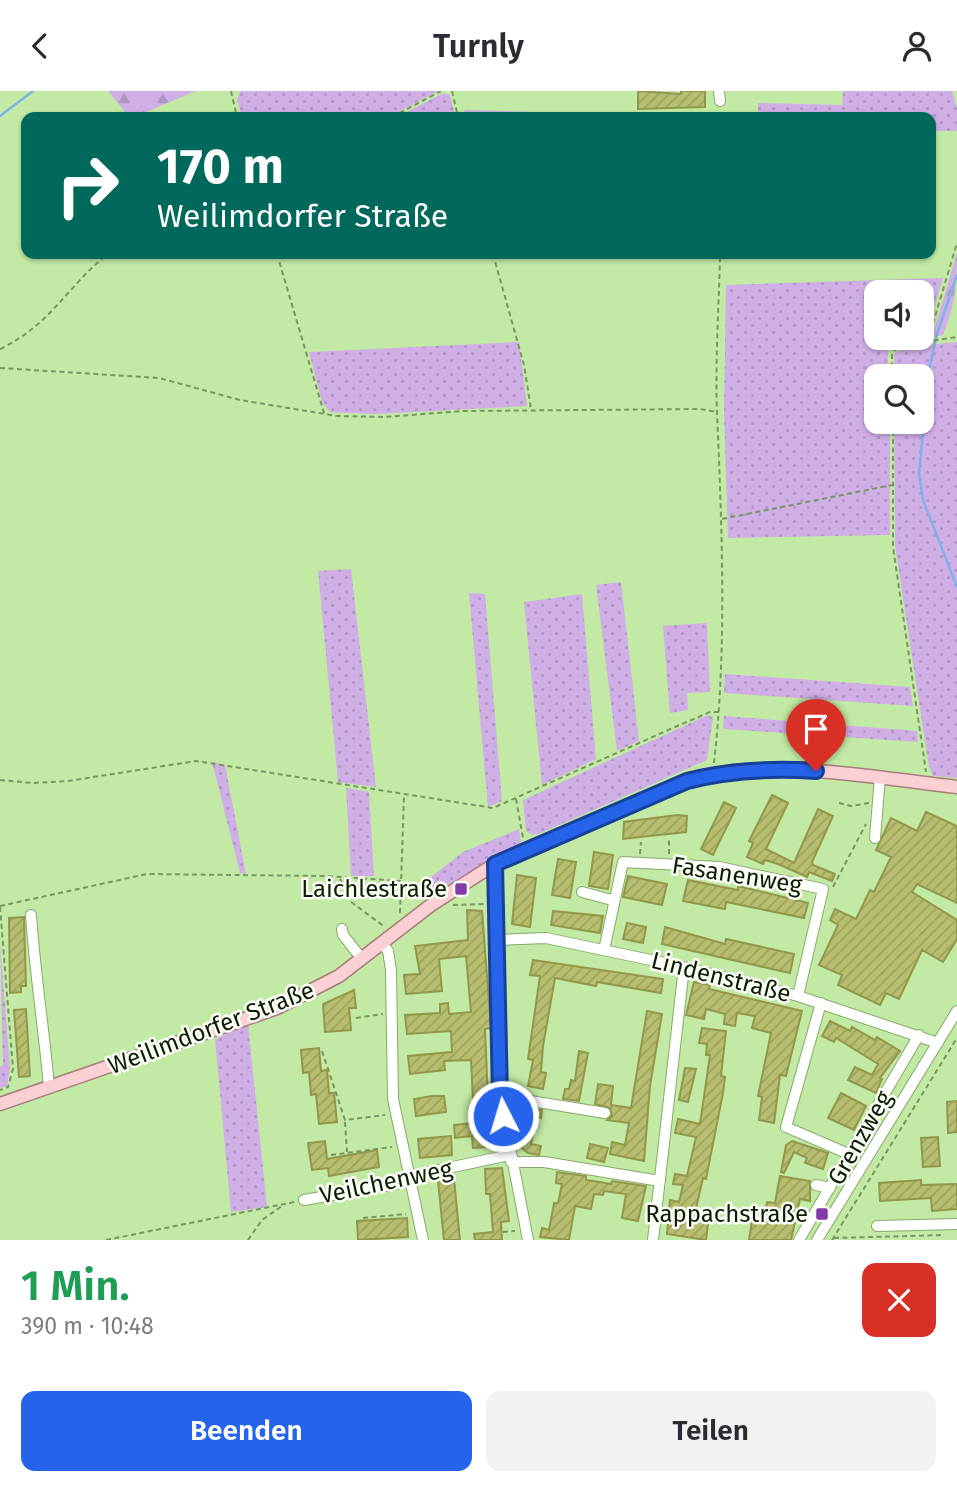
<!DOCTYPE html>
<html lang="de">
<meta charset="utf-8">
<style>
:root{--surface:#fff;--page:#f2f2f3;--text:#2b2b33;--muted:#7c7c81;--accent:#2563eb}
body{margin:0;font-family:"Fira Sans",sans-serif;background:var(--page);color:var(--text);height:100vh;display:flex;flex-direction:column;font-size:26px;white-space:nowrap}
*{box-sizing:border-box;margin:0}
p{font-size:23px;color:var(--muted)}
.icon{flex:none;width:38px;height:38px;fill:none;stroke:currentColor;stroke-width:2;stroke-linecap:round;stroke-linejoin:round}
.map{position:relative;height:1149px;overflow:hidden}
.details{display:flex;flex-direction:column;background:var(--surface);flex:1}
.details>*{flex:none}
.top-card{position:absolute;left:21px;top:21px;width:915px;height:147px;border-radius:14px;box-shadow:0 2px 5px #0004;background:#00695c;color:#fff;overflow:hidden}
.tools{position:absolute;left:864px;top:189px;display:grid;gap:14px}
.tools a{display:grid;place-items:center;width:70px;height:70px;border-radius:14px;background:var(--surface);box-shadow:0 2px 5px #0004;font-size:35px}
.pin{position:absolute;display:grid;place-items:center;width:60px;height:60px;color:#fff;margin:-72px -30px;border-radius:50% 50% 50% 0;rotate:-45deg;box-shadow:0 0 7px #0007}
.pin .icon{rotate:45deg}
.me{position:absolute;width:77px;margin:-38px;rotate:355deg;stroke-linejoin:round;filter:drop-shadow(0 0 5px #0008)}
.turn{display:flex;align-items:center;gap:24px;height:147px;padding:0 21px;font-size:32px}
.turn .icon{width:91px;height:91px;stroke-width:2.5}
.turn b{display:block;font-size:49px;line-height:60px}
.round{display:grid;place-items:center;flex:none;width:74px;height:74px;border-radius:14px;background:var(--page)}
.summary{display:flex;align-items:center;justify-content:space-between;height:119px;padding:0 21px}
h1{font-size:42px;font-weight:600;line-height:52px;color:#1e9e55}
.button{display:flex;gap:14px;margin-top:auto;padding:14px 21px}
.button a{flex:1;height:80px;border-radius:14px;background:var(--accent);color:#fff;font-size:28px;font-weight:600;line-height:80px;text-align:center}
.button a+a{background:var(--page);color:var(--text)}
header{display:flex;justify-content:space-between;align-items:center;height:91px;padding:0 21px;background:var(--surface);font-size:32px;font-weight:600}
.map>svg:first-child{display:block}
</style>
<header><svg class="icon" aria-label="back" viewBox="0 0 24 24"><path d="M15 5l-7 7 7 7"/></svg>Turnly<svg class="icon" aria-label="person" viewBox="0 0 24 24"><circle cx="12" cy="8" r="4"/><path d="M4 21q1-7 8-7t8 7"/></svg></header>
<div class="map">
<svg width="957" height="1149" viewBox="0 0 957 1149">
<defs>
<pattern id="green-dots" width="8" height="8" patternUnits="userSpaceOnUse" patternTransform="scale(1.75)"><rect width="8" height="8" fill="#d0afe6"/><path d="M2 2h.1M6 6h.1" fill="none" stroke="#b196c4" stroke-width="1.8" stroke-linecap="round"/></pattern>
<pattern id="forest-firs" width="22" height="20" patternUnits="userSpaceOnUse" patternTransform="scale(1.75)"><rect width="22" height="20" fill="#d0afe6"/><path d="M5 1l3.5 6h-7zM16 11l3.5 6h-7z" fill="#b196c4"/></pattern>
<pattern id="building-hatch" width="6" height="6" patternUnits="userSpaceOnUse" patternTransform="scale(1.75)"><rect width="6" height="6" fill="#b8be70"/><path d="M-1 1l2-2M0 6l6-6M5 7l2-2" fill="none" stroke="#9da35f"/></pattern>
</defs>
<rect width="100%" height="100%" fill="#c2eaa4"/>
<path fill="url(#green-dots)" d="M240 0H438L389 26H242L237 10Z
M843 0H952L957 17V40H931V26H758V12L842 14Z
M443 2 450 4 456 26H397Z
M464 19 715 26H467Z
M943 187 925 246H922V201H877V247H919L888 250V285H877V331H890V444L728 447 724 321 726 194Z
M519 251 527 315 374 323 330 321 322 311 309 261Z
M957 251V687L933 685 929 676 895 455 894 331H922V285H894V263L904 256Z
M351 478 376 696 338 691 318 480Z
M621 491 639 650 617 660 596 494Z
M469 502 485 503 502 710 488 716Z
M582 503 596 668 542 694 524 511Z
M707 532 710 601 687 602 688 619 670 622 663 535Z
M725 583 910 596 913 615 724 602Z
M708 624 713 626 707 669 541 742 532 744 526 740 523 709Z
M724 625 917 640 918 651 723 638Z
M212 671 225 674 246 783 240 782Z
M346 697 369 701 374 785H351Z
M519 738 521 753 493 767 429 808 421 794 463 761Z
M0 852 10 977 7 995 0 997V976L3 974Z
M248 933 267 1116 231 1121 215 948Z"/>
<path fill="url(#forest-firs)" d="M108 0H196L134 26H129Z
M957 162C957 195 955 213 943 244L932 246Z"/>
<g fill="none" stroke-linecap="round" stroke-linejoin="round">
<path stroke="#80b1e8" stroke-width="2.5" d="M0 25 33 0
M957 184 937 243 929 279 919 383 923 409 957 496"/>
</g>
<path fill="url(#building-hatch)" stroke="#92974a" stroke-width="2" d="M638 0 681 3V0H705V16L638 18Z
M772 704 788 712 766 758 794 772 818 718 833 725 812 771 813 774 835 783 832 790 809 781 807 786 778 773 765 769 763 773 747 766 753 752 749 750Z
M724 711 736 717 713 764 701 758Z
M926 721 957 735V812L917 793 912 801 957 829V848L943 871 922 859 899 908 886 902 880 914 838 894 842 884 819 874 838 834 830 829 835 818 856 828 870 799 874 801 891 766 876 759 891 727 917 740Z
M677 724 687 725 686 741 623 748 624 731Z
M594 761 613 764 608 798 589 795Z
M558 768 576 771 570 807 552 804Z
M517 784 536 787 530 836 512 833Z
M628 785 667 793 662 814 623 806Z
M688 789 738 799V795L808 812 804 827 726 811 725 818 683 810Z
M467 819 482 820 491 937 485 938 490 1056 473 1057 472 1045 455 1047 454 1034 474 1032 471 969 444 970 445 979 410 983 408 965 452 961 451 940 407 943 405 924 440 922V913L448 912 449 923 471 921 466 865 439 868 442 900 406 903 404 884 420 883 415 855 468 849Z
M553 820 603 825 600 842 551 834Z
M24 826 26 895H21V901L10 902 9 827Z
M627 832 646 836 643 852 623 848Z
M665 836 725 853 726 848 794 863 790 882 662 853Z
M533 869 663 888 661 902 597 891 596 895 555 887 543 955 541 981 546 982 543 998 528 995 533 969 528 968 540 885 530 884Z
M694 891 710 894 709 898 802 920 786 985 780 984 774 1032 759 1029 762 1006 758 1005 771 942 752 937 755 925 737 922 735 935 724 933 725 923 706 918 704 928 686 924Z
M354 899 356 917H349L351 939 325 941 323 913Z
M26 918 30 985 19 986 14 919Z
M647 920 662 923 650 995 644 1070 610 1063 612 1051 625 1054 629 1032 607 1029 612 1024 610 1017 595 1013 598 993 613 995 611 1014 631 1017Z
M830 930 850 940 852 936 875 949 877 946 900 960 880 987 882 988 876 1002 848 989 855 976 872 984 878 973 836 947 834 951 822 945Z
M702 937 726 940 721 985 725 986 723 1002 706 1088 703 1087 695 1122 709 1124 706 1149 667 1143 670 1109 679 1111 683 1094 673 1093 675 1083 687 1085 696 1046 675 1042 678 1028 700 1033 710 964H706L707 953 699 952Z
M319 957 321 980 327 979 329 1002H334L337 1031 319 1033 316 1003 311 1004 309 981 303 982 301 959Z
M579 960 588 962 579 1010 563 1008 565 998H569L571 989 575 990Z
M685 977 696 978 688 1011 679 1009Z
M841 1002 866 1015 854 1039 828 1027Z
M432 1005H444L446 1021 416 1025 414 1008Z
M957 1010V1041L948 1042 947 1011Z
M522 1016 542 1019 541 1027 536 1026 531 1053 541 1055 539 1064 528 1062 518 1054Z
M451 1045 452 1064 420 1067 418 1048Z
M938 1046 940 1075 923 1076 921 1047Z
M325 1050 327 1068 377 1059 379 1076 329 1085 328 1077 312 1079 308 1052Z
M792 1050 828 1062 823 1078 805 1072 807 1067 794 1061 784 1082 781 1081 786 1054Z
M590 1053 608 1057 604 1071 587 1067Z
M502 1077 509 1130 501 1131 502 1149H475L474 1143 493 1141 490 1103H486L485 1078Z
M557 1081 586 1085V1089L600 1091 611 1093 612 1090 646 1095 638 1130 622 1127 626 1103 604 1100 603 1104 594 1103 591 1118 575 1115 569 1149 540 1146 542 1137 549 1139 554 1112H558L562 1093 556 1092Z
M780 1085 810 1090V1110L800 1108 791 1149H749L752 1130 764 1131 767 1111 775 1112Z
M454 1088 460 1149H444L438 1090Z
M921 1089V1094L957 1093V1118L932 1120 931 1107 880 1110 879 1092Z
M407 1127 408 1146 358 1149 357 1130Z"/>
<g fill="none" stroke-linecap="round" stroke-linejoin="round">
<defs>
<path id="minor" d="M719 0 720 10
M875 747 880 686
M495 773 500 1005 528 1149
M582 801 612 809
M31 824C35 883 44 938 49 996
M342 838 343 844 362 868
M499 849 546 847 684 876 798 905 938 952
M382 852 388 860 391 879 393 1008 423 1149
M604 859 623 771 719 776 823 798 798 905
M821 912 786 1036 851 1064
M500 1005 605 1022
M511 1071H544L660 1090
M816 1094 830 1097
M304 1109 397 1093 411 1085 509 1064
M877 1135 957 1133
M653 1149 684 876
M799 1149 919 944
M817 1149 957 920"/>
<path id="major" d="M0 1013 277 917 339 885 431 814 495 773 687 690C776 666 867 686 957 696"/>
</defs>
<use href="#minor" stroke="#86ab68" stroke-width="12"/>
<use href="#major" stroke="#a67d79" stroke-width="15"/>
<path stroke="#799662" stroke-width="2" stroke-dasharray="5 3.5" stroke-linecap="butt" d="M231 0 237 26
M452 0 458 26
M392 26 441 0
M277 163 324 322
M493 163 524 274 531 318
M928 249 957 152
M0 258C51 234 67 195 108 163
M0 277 159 287 240 309 337 325 384 326 463 320 700 318 717 321
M892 285V263L898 255 957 246
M893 331V456L926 681
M722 428 892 394
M714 672C727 557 722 438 717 322 715 269 719 216 720 163
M0 689 32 692 68 690 196 670 493 717 675 636 710 621H719
M516 708 523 747
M839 712 851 715 869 712
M640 763 641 751
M669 763V749
M340 788 351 811 385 836
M833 796 866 733
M453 814 486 813
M0 815 147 783 325 785 401 790
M0 816 13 978 8 996 0 999
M400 822 404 705
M356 927 383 923
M322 960 345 1029 385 1024
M345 1031 347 1061
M331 1064 392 1056
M363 1127 406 1123
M503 1141 515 1140
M834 1147 944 1144
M106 1149 294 1111
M248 1149 262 1129 282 1115
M832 1149 957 947"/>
<use href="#minor" stroke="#fff" stroke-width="10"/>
<use href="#major" stroke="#fbd0d4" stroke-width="12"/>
</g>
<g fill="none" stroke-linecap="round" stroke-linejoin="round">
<defs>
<path id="route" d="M503 1025 500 1005 495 773 687 690C730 679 771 677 816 680"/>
</defs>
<use href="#route" stroke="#184099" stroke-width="18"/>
<use href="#route" stroke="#2563eb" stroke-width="12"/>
</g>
<g fill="#8438aa" stroke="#fafef7" stroke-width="2.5">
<rect x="454" y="791" width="14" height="14" rx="3.5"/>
<rect x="815" y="1116" width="14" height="14" rx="3.5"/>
</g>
<g text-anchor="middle" stroke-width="5" stroke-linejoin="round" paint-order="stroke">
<g font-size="24" fill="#0e1c03" stroke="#fafef7">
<text transform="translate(737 784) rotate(9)" y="8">Fasanenweg</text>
<text transform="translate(721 886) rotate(14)" y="8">Lindenstraße</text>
<text transform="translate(211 937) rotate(-21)" y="8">Weilimdorfer Straße</text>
<text transform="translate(860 1047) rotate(-60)" y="8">Grenzweg</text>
<text transform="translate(386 1091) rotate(-12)" y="8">Veilchenweg</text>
</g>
<g font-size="24" fill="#0e1c03" stroke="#fafef7" text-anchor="end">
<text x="447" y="806">Laichlestraße</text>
<text x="808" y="1131">Rappachstraße</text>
</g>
</g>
</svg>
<div class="tools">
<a><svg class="icon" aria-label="sound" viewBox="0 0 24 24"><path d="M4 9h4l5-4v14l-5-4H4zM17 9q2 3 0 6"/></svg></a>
<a><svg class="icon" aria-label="search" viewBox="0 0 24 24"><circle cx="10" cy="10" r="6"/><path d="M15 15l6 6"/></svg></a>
</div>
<div class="pin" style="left:816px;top:680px;background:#d93025"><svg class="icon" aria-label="arrive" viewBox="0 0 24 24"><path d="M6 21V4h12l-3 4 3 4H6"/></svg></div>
<svg class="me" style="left:503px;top:1025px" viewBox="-20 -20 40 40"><circle r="17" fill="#2563eb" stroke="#fff" stroke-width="3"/><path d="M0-11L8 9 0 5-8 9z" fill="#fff"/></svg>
<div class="top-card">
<div class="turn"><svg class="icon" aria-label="right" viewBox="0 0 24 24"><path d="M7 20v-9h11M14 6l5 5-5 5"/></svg><div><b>170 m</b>Weilimdorfer Straße</div></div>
</div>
</div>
<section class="details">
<div class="summary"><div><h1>1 Min.</h1><p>390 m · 10:48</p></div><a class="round" style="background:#d93025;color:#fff"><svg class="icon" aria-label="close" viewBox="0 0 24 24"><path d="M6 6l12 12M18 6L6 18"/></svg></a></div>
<div class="button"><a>Beenden</a><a>Teilen</a></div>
</section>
